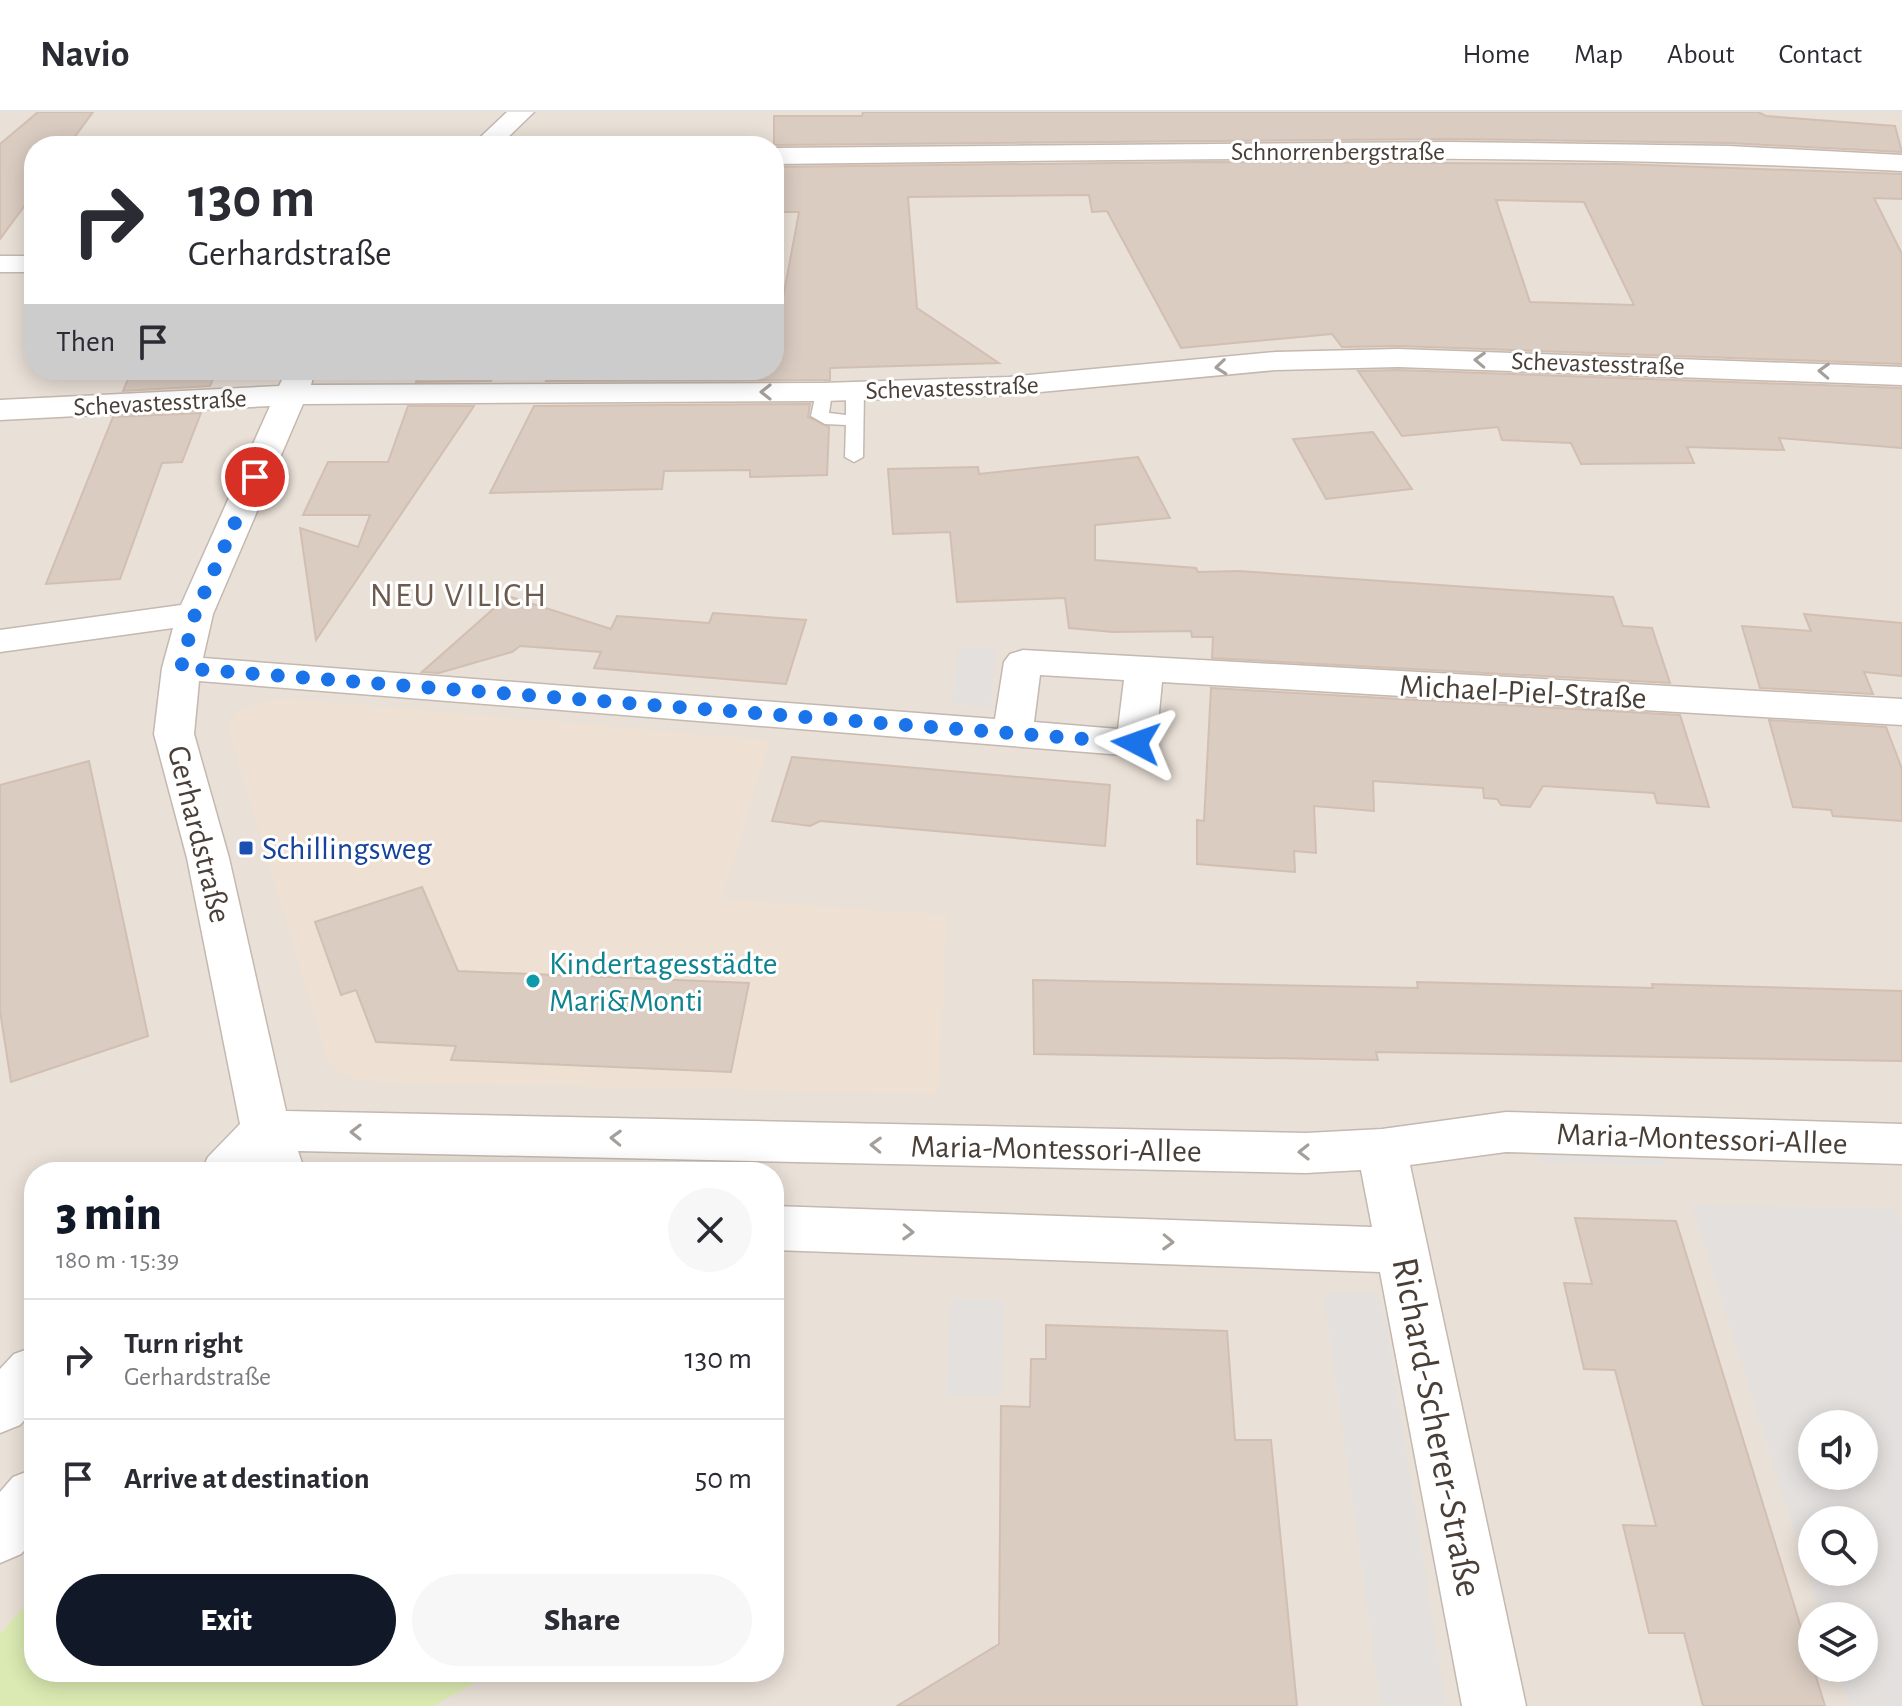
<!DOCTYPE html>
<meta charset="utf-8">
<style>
:root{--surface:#fff;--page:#f7f7f7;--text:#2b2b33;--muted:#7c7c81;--line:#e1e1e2;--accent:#111827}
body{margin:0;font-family:"Alegreya Sans",sans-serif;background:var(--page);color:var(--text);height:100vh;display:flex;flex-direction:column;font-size:30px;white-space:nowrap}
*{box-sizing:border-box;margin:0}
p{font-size:26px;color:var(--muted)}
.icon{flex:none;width:44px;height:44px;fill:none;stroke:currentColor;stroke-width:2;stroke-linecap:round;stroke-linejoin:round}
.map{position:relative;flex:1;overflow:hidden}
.panel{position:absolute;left:24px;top:1050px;width:760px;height:520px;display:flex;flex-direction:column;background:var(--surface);border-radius:32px;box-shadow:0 4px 20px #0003}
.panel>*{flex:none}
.banner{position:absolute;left:24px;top:24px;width:760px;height:244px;border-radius:32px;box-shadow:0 4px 20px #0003;background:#fff;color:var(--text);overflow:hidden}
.tools{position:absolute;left:1798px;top:1298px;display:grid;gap:16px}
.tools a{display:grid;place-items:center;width:80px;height:80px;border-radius:50%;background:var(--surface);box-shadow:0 4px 20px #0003;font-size:40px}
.pin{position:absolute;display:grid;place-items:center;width:68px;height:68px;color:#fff;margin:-34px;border:4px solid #fff;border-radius:50%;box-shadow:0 2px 8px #0007}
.me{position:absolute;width:88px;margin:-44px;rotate:274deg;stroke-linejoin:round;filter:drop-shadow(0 0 6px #0008)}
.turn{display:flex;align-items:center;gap:28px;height:168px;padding:0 32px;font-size:36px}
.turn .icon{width:104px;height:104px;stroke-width:2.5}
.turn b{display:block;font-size:56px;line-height:68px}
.then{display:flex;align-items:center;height:76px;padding:0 32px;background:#0003;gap:16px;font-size:30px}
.round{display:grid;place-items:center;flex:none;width:84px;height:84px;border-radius:42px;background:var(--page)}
.overview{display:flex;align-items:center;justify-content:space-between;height:136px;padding:0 32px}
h1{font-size:48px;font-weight:800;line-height:60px;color:var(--accent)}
.button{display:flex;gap:16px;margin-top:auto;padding:16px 32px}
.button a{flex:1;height:92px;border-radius:48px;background:var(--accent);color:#fff;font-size:32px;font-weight:800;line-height:92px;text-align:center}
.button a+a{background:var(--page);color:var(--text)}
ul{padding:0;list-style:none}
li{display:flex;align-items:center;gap:24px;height:120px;padding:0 32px;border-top:2px solid var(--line)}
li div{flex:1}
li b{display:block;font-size:30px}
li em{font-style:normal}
header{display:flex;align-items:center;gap:48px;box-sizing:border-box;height:112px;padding:0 40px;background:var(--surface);border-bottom:2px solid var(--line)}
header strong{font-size:38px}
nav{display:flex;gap:44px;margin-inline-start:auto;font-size:28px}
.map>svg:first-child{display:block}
</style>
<header>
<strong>Navio</strong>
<nav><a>Home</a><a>Map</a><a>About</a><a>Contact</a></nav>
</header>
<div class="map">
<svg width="1902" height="1594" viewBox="0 0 1902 1594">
<rect width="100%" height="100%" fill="#f5efe9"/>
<path fill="#e9e0d7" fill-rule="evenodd" d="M0 0H1902V1594H0ZM34 34H774V258H34ZM34 1060H774V1560H34ZM1812 1312H1864V1364H1812ZM1812 1408H1864V1460H1812ZM1812 1504H1864V1556H1812Z"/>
<path fill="#eee1d3" d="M282 586 770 628 722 787 947 803 938 982 378 970 353 967 337 959 327 946 228 617 234 603 246 594Z"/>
<path fill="#dbeab2" d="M34 1483V1560H493L433 1594H0V1522Z"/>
<path fill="#e3e0de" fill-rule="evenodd" d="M959 535 996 537 990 595 952 592Z
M1536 1033 1662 1036 1666 1054 1540 1050Z
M1692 1093 1895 1097 1902 1114V1594H1849L1837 1556H1864V1504H1821ZM1812 1312H1864V1364H1812ZM1864 1408V1460H1812V1408Z
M1324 1182H1377L1385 1204 1446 1594H1381Z
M951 1186 1003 1188 1002 1284 946 1282Z"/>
<path fill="#daccc1" stroke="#d2bfb1" stroke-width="2" fill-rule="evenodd" d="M38 0H93L68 34H34V81L0 127V32Z
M863 0H1758L1766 4 1895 14 1902 40 1729 31 1449 27 774 33V4H862Z
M1197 50 1620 52 1902 62V87L1874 86 1902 142V252L1398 234 1342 235 1332 222 1181 236 1107 99 1092 100 1089 83 993 84 908 85 917 196 999 251 830 256V268L546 269 552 258H774V202H780L799 100H774V55ZM1496 88 1584 90 1634 193 1530 190Z
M132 258H217L210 274 123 279Z
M420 258H498L491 269 416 270Z
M1398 258 1902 276V336L1779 326 1784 338 1687 335 1694 351 1581 352 1571 331 1502 328 1498 315 1402 324 1358 259Z
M810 292 808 305 829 315 827 363 750 365V358L664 359 662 377 490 381 534 294Z
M408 294H474L316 528 300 416 358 435 370 403H303L328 350H388Z
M201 301 182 350 162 351 120 467 46 472 113 305Z
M1373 320 1412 377 1326 387 1293 327Z
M1138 345 1170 406 1095 413V448L1196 456 1198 460 1239 459 1613 485 1623 514 1652 516 1670 571 1212 546 1213 525H1192L1191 519 1113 520 1069 516 1065 486 957 490 950 420 893 422 888 357 978 355 979 362Z
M508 484 611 517 617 504 709 511 713 501 806 508 786 572 594 556 601 540 520 534 512 540 439 561 422 560Z
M1804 502 1902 511V564L1864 560 1873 582 1760 576 1742 514 1811 519Z
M1211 576 1680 603 1709 695 1657 691 1654 681 1543 674 1530 695 1501 693 1497 687 1484 686 1483 676 1373 669 1374 699 1314 694 1316 741 1294 739 1295 760 1197 752V708L1204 709Z
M1769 608 1886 615 1902 657V709L1833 704 1831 698 1793 695Z
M792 645 1110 673 1105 734 820 709 810 714 772 709Z
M89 649 148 924 11 970 0 899V673Z
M422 775 458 859 749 871 731 960 451 948 456 934 376 930 356 878 341 883 315 810Z
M1033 868 1418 876 1417 870 1653 876 1652 872 1902 879V949L1376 940 1378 948 1034 942Z
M1575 1106 1676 1109 1825 1594H1703L1684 1521H1649L1623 1413 1656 1414 1615 1258 1584 1257 1564 1171 1592 1172Z
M1046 1213 1227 1219 1235 1328H1271L1297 1594H897L999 1532 1001 1294 1030 1295 1031 1247H1046Z"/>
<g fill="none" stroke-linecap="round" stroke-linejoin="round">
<defs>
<path id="lane" d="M855 274 864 279 863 345 854 350 845 345 846 313 825 312 811 304 817 276 823 275 832 280 829 301 846 303V279Z"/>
<path id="street" d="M507 0H534L499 34H471Z
M1449 30 1729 34 1902 43V59C1526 39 1150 48 774 52V36Z
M0 144H34V160H0Z
M1398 237 1902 255V273L1398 255 1276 258 1009 283 823 289 303 292 213 502 203 546 995 607 1004 550 1010 542 1023 538 1902 587V613L1162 570 1156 631 1150 640 1136 644 199 569 194 622 229 746 286 999 1306 1021 1382 1017 1506 1000 1902 1012V1052L1506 1040 1410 1053 1526 1594H1462L1380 1160 774 1138V1094L1372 1115 1361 1058 1306 1061 298 1039 305 1060H201L208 1045 240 1012 187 746 154 622 162 556 173 516 0 540V518L181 493 270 294 0 308V288L279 274 287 258H315L311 273 823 271 1009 265 1276 240ZM1040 563 1124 568 1118 617 1034 610Z
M34 1235V1298L20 1313 0 1321V1257L14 1242Z
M34 1357V1428L21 1442 0 1451V1380L13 1365Z"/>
</defs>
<use href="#lane" stroke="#c4b8af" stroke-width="3"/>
<use href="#street" stroke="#c4b8af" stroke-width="3"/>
<use href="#lane" fill="#fff" fill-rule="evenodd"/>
<use href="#street" fill="#fff" fill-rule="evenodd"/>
</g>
<defs><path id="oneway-chevron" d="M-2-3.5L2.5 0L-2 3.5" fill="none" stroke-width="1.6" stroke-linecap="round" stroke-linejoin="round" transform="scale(2)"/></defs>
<g stroke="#a49f9b">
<use href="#oneway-chevron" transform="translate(1480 248) rotate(-178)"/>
<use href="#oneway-chevron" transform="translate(1221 255) rotate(174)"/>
<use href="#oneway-chevron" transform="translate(1824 259) rotate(-178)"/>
<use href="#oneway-chevron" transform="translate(766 280) rotate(180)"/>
<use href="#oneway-chevron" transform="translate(356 1020) rotate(-179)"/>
<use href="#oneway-chevron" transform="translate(616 1026) rotate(-178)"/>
<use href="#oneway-chevron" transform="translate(876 1033) rotate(-178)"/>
<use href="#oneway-chevron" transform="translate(1304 1040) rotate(179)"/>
<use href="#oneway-chevron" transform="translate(908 1120) rotate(2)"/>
<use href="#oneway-chevron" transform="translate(1168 1130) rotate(2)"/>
</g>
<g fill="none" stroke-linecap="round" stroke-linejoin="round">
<path stroke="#1a73e8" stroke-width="14" stroke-dasharray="0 25.2" d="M255 365 195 502 181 556 1136 631"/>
</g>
<rect fill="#1a4fb4" stroke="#fff" stroke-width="3" x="238" y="728" width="16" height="16" rx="4"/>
<circle fill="#0f9aa8" stroke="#fff" stroke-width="3" cx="533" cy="869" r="8"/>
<g text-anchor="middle" stroke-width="6" stroke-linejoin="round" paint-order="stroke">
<g font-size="26" fill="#493f37" stroke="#fff">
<text x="1338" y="48">Schnorrenbergstraße</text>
<text transform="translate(1598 251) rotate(2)" y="9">Schevastesstraße</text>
<text transform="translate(952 275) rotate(-2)" y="9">Schevastesstraße</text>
<text transform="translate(160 290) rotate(-3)" y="9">Schevastesstraße</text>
</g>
<g font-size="32" fill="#493f37" stroke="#fff">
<text transform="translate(1523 579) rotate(3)" y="11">Michael-Piel-Straße</text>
<text transform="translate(200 722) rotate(76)" y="11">Gerhardstraße</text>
<text transform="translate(1702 1026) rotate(2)" y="11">Maria-Montessori-Allee</text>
<text transform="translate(1056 1036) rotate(1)" y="11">Maria-Montessori-Allee</text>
</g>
<g font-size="32" fill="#164399" stroke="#fff" text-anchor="start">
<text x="262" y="747">Schillingsweg</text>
</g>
<g font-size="32" fill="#0d838f" stroke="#fff" text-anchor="start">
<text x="549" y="862">Kindertagesstädte<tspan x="549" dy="37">Mari&amp;Monti</tspan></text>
</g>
<g font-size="34" letter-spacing="2" fill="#6c5a4e" stroke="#fff">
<text x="459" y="494">NEU VILICH</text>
</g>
<g font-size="38" fill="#493f37" stroke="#fff">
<text transform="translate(1438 1315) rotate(79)" y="13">Richard-Scherer-Straße</text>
</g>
</g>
</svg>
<div class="tools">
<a><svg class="icon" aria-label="sound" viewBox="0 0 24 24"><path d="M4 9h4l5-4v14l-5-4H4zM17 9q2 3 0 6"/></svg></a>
<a><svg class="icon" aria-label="search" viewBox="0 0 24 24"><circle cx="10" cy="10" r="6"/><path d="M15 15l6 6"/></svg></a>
<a><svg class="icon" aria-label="layers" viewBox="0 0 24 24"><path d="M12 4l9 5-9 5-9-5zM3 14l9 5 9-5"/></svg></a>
</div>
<div class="pin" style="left:255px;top:365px;background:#d93025"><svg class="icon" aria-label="arrive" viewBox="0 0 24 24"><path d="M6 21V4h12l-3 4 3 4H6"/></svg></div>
<svg class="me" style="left:1136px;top:631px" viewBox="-20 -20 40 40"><path d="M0-17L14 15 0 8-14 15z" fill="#1a73e8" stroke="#fff" stroke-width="4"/></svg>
<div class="banner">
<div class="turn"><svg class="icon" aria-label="right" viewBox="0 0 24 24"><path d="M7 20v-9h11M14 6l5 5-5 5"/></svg><div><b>130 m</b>Gerhardstraße</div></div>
<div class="then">Then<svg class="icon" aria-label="arrive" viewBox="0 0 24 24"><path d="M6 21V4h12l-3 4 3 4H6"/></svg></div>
</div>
<section class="panel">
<div class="overview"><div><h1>3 min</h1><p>180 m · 15:39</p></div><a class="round"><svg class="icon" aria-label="close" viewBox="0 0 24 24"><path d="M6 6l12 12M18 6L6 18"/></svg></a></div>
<ul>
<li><svg class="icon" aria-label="right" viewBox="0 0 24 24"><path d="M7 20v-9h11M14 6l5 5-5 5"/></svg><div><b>Turn right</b><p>Gerhardstraße</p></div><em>130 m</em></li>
<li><svg class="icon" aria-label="arrive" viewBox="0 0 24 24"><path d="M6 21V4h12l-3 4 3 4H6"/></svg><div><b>Arrive at destination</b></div><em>50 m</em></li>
</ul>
<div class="button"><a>Exit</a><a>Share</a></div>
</section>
</div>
